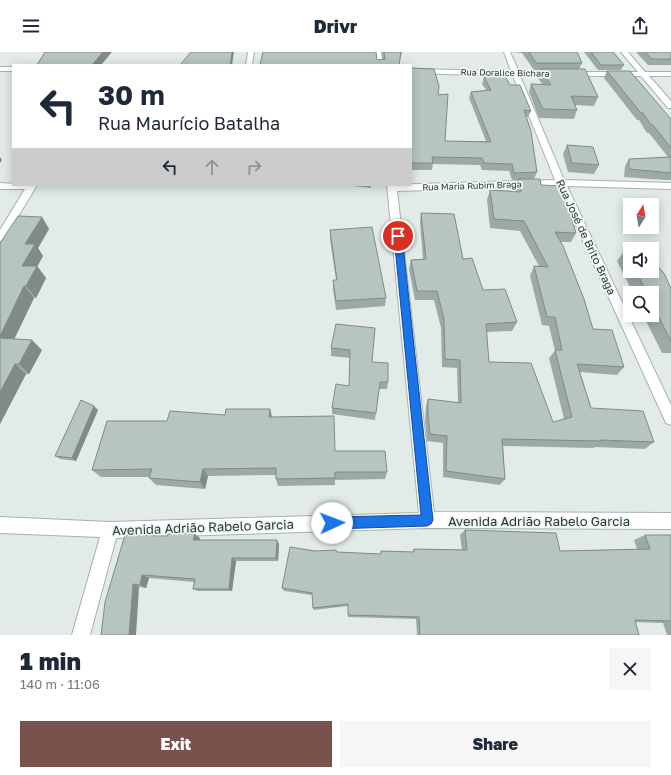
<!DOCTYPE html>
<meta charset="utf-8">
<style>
:root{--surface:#fff;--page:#f6f6f7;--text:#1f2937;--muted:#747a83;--accent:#78534d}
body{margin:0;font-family:"Golos Text",sans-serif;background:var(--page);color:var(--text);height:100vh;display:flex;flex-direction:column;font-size:15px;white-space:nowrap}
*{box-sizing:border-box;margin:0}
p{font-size:13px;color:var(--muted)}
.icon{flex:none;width:22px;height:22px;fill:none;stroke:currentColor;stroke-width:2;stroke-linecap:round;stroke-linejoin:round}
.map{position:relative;height:583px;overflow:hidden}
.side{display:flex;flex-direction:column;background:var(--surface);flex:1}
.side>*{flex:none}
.hud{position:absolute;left:12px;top:12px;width:400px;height:122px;border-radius:0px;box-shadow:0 2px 10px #0003;background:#fff;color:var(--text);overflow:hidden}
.needle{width:26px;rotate:11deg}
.buttons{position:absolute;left:623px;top:146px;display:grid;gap:8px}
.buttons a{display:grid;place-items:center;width:36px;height:36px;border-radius:0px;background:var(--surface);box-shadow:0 2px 10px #0003;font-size:20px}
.pin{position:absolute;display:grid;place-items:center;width:34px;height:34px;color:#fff;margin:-17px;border:2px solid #fff;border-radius:50%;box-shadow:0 1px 4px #0007}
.me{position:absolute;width:44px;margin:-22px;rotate:88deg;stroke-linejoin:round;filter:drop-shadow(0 0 3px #0008)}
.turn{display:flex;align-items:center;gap:14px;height:84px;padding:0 20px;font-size:18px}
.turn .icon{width:52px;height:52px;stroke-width:2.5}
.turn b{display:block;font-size:28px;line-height:34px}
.lanes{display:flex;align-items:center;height:38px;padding:0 20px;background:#0003;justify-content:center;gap:20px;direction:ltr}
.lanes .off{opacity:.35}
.round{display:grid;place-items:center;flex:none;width:42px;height:42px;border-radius:0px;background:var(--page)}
.overview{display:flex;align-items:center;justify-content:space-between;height:68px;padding:0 20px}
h1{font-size:24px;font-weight:800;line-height:30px}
.button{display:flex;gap:8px;margin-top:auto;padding:8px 20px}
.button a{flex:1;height:46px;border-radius:0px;background:var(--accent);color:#fff;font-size:16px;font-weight:800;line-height:46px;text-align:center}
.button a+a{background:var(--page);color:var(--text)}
header{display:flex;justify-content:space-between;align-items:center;height:52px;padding:0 20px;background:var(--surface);font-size:18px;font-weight:800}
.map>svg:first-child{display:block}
</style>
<header><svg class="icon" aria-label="menu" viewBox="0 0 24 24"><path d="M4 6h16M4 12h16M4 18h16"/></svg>Drivr<svg class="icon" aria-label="share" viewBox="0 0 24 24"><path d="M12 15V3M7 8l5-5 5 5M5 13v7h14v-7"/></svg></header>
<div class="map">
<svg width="671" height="583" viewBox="0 0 671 583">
<rect width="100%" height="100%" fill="#e2ebe7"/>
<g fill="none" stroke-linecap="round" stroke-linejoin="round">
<defs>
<path id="minor" d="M248 0H254L252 13H246Z
M375 0H381L383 13H377Z
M504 0H510L519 20H638L621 0H628L645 20H671V24H649L671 49V56H668L641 24H520L564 128 671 131V137L567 134 671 353V373L666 371 558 134 397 139 434 460 671 461V477L427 476 116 486 90 583H72L100 485 0 481V465L110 470 419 461 387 133 555 128 513 24 411 21V17L511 19Z
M0 15H13V19H0Z
M0 131 37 133 4 188 0 189V178L25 137H0Z"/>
</defs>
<use href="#minor" stroke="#a5b2ae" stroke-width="2"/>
<use href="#minor" fill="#fff" fill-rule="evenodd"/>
</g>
<path fill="#9da9a5" d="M382 0H402L399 13H260L383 8Z
M512 0H577L582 11 579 17 598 45 594 54 575 53 577 58 574 67 539 66 529 40 531 32H542L538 26 540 18H534L522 1Z
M584 0H613L624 13 621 18H598Z
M636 0H671V13H648Z
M411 16 438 43 445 89H486L469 46 471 40 486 38 482 32 484 25 510 33 531 59 528 65H526L537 120 534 127 541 133 576 181 571 190H561L593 277 624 315 617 323 580 320 591 356 654 390 645 397 595 395 593 396 503 394 505 427 500 433 443 425V391L427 389 425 368 426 354 428 347 458 351 457 316 442 315 441 276 434 248H415L409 217 411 208 423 207 420 170 421 161 463 207 483 238 517 270 512 279 486 280 489 310 553 370 564 367 549 306 555 299 549 274 542 273 530 224 534 214H539L520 179 490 176 487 148 490 138 515 139 514 137 518 128H512L509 119 482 118 480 113 433 112 432 118H411Z
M607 19 671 67V128H665L624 125 625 114 629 107 668 105 649 81H647L639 68H637L604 26Z
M567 93 599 113 594 122 568 120 563 102Z
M352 133H371V136L352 134Z
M42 165 49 177 38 196 43 204 37 214 46 226 36 246H34L14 287 42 298 29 322H26L0 372V191Z
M330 178 386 246 385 254 336 258 333 237V228H336L330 187Z
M625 198H630V219H652L671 237V301H662L643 263H652V241H633L617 209Z
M336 272 372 310 388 330 387 337H379L375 368 332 362V356L349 334 350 306 331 304V296Z
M270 357 272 365 335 399 387 420 385 427 335 428V433L278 434 276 427V423L208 424 205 437 156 433 149 426V425H101L92 418 167 369 225 363Z
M98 358 76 409 60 407 55 404Z
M465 478 560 499 637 497 634 488 645 483H671V583H667L663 571 635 570 639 583H417L416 567 348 565V554L314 558 313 556 312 543 284 539 282 536 315 499 380 502 381 499 412 500 414 497 462 498 460 483Z
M167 484 200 486 199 488 279 492 278 509H236L232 539H198L193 537 194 530 149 526 146 536 139 535 105 550Z"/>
<path fill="#808a86" d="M103 0H112L101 13H92Z
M232 0H234L232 13H230Z
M0 105 2 108 0 111Z
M42 165 49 177 38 196 43 204 31 226 22 214 25 192Z
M37 214 46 226 36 246 26 234Z
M24 234 34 246 10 296 0 287V284Z
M32 288 42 298 29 322 19 312Z
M15 312 26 322 0 372V340Z
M94 354 98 358 76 409 72 406Z
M270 357 272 366 269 365Z
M203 417 208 424 205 437 200 430Z
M195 482 200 486 198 492 193 488Z
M277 488 279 492 278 509 276 506Z
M232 506 236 509 232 539 229 537Z
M142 523 149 526 146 536 140 533Z
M133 532 139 535 136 583H129Z"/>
<path fill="#b7c5c0" stroke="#808a86" d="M45 0H103L92 13H37Z
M191 0H232L230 13H180Z
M263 0H376L377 8 385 7 384 0H401L399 13H260Z
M529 0H577L582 11H536Z
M591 0H613L624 13H601Z
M645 0H671V7H652Z
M411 16 434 17 439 34 438 43 448 42 445 89 491 90 471 40 491 38 484 25 505 24 510 33H520L531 59 524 58 531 79 537 120 514 121 512 112 484 111 482 106 432 105 433 111H412L411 106Z
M541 17H585L598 45 571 44 577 58 543 57 531 32 551 33Z
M607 19H630L671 67V96L653 73H651L643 61H641Z
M567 93 593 95 599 113 572 111Z
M671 105V121L629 117V107Z
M518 127H540L541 133 561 134 576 181 555 180 563 194 584 247 593 277 612 278 624 315 577 312 591 356 643 359 654 390 600 388 601 389 502 387 505 427 446 419 447 384 430 382 428 361V347L461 351 460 308 445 307 444 267 437 239H417L411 208 426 207 421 161 454 162 463 207 472 206 483 238 505 237 517 270 486 272 489 310 531 311 553 370 572 365 555 298H562L555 265H547L534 214 548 215 524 169 494 167 490 138 521 140Z
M18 164 42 165 25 192H35L22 214H37L26 234H24L0 284V191Z
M372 175 386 246 336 249 333 228H337L330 178Z
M625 198H630V208Z
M652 207 665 223 671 237V289L652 252V241H647L636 219H652Z
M336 272 375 276 372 310 388 311V330H380L376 361 332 356 336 332 349 334 350 298 331 296Z
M0 286 32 288 19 312H15L0 340Z
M81 348 94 354 72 406 55 404Z
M226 357H270L269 365 334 364 335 399H385L387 420H335V426L276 427V416L203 417 200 430 149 426 152 417 92 418 107 369H167L170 359 225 363Z
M465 478 556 481 560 499 650 497 645 483H671V569L635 568 639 583H420L419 565 348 563V552L313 556 312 541 282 536 290 495 315 499 336 498 337 500 381 502V499L414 500V497L467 498Z
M186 481 195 482 193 488H277L276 506H232L229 537H193L195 527 142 523 140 533 133 532 129 583H101L105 550 125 483 167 484 168 482Z"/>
<path fill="#1a73e8" stroke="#114b97" d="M398 181 402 184 433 468 431 472 427 474 332 477 328 475 326 471 328 467 332 465 421 463 394 184Z"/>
<g text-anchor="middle" stroke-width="3.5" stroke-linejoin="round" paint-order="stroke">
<g font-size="9" fill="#243a34" stroke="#f2f7f5">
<text transform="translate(505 21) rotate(1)" y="3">Rua Doralice Bichara</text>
<text transform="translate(472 134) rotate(-2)" y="3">Rua Maria Rubim Braga</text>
</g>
<g font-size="11" fill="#243a34" stroke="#f2f7f5">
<text transform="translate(586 185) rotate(65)" y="4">Rua José de Brito Braga</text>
</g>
<g font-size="13" fill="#243a34" stroke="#f2f7f5">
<text x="539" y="474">Avenida Adrião Rabelo Garcia</text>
<text transform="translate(203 475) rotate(-2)" y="5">Avenida Adrião Rabelo Garcia</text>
</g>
</g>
</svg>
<div class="buttons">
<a><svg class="needle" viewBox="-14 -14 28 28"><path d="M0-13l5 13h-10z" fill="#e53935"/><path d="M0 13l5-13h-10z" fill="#747a83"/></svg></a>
<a><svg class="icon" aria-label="sound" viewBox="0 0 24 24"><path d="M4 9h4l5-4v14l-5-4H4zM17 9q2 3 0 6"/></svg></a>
<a><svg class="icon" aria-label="search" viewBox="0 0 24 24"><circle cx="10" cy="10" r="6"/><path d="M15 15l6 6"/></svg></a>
</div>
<div class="pin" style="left:398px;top:184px;background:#d93025"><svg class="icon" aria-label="arrive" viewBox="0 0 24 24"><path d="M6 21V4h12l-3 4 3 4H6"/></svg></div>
<svg class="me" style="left:332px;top:471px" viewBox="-20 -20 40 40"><circle r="19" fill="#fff"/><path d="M0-13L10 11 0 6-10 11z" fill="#1a73e8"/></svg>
<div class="hud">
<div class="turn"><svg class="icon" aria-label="left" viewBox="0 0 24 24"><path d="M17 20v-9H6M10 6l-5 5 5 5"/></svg><div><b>30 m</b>Rua Maurício Batalha</div></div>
<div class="lanes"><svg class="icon" aria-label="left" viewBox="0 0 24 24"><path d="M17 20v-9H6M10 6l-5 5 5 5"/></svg><svg class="icon off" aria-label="ahead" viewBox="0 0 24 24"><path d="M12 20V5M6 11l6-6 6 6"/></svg><svg class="icon off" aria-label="right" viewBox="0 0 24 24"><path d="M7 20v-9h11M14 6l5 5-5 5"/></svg></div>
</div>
</div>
<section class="side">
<div class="overview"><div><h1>1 min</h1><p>140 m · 11:06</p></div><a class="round"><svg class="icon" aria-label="close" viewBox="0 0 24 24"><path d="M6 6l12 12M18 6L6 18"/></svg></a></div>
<div class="button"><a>Exit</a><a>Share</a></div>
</section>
